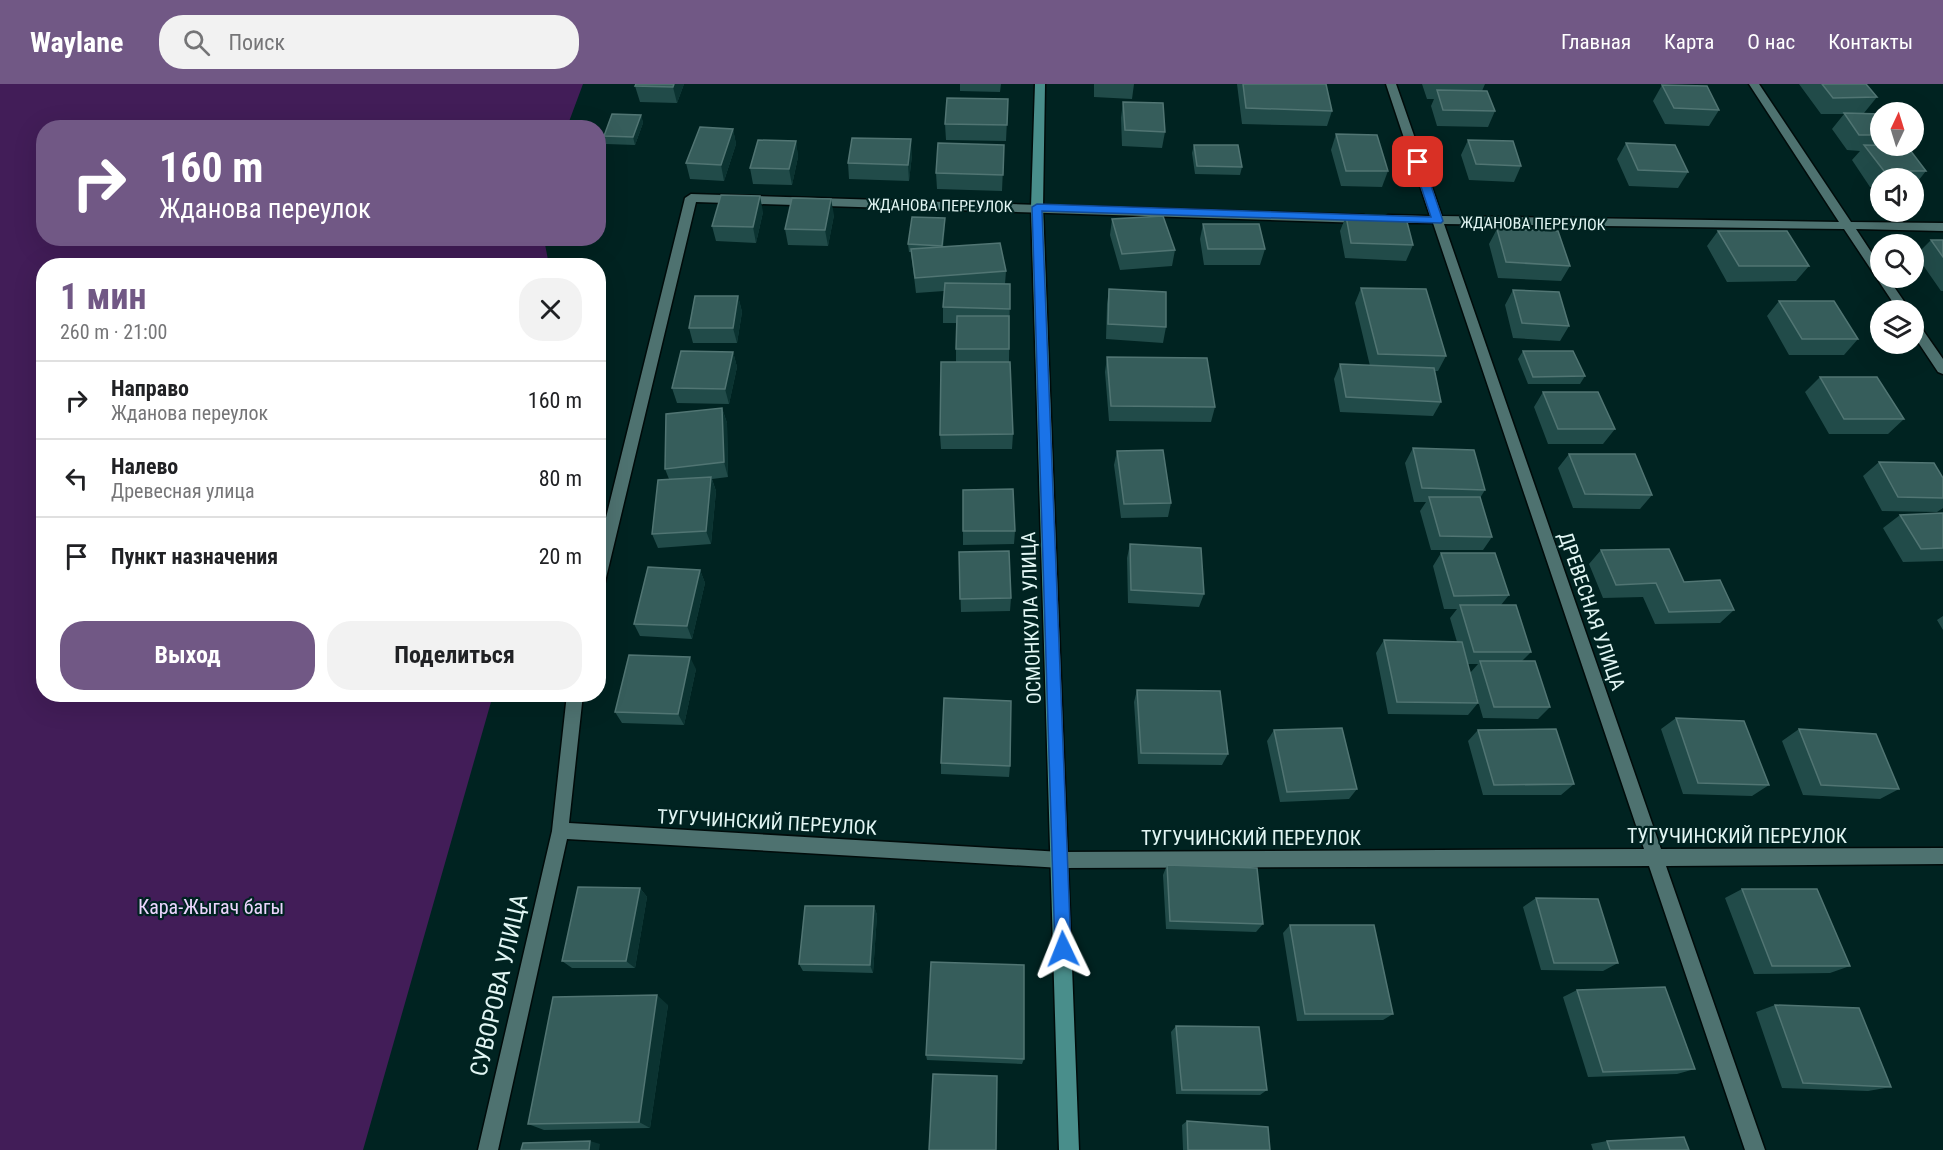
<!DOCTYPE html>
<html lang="ru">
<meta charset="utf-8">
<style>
:root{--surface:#fff;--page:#f2f2f2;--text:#202124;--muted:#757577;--line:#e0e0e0;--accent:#715885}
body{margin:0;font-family:"Roboto Condensed",sans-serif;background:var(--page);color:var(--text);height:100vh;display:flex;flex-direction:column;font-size:22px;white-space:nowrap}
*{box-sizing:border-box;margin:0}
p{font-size:20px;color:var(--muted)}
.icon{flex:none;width:33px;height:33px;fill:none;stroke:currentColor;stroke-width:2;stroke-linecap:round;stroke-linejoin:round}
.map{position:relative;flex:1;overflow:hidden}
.drawer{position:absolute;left:36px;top:174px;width:570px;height:444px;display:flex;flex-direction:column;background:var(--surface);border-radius:24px;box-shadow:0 6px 24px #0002}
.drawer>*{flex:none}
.top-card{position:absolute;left:36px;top:36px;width:570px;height:126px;border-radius:24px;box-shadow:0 6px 24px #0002;background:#715885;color:#fff;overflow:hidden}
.needle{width:39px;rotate:4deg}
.controls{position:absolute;left:1870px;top:18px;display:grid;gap:12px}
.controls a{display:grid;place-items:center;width:54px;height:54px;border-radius:50%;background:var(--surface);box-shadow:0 6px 24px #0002;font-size:30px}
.pin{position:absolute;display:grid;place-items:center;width:51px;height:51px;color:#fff;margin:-26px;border-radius:12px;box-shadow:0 3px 9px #0006}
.me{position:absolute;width:66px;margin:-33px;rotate:358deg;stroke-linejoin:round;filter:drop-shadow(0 0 4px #0008)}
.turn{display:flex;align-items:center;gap:21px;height:126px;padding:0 24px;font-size:27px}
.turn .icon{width:78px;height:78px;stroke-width:2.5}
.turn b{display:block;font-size:42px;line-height:51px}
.round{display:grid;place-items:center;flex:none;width:63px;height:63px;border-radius:24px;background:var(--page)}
.summary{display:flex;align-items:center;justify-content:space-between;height:102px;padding:0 24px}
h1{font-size:36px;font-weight:700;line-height:45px;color:var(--accent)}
.primary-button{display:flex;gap:12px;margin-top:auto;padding:12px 24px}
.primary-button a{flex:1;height:69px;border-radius:24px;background:var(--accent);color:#fff;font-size:24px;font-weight:700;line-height:69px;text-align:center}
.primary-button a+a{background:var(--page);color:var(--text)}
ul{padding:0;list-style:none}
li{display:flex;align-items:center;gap:18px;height:78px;padding:0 24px;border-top:2px solid var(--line)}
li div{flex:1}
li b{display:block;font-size:22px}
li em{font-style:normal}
header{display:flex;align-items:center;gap:36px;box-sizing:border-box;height:84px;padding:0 30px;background:var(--accent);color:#fff}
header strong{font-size:28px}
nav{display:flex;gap:33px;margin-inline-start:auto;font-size:21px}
.search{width:420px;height:54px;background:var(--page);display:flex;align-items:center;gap:15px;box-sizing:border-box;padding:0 21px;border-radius:24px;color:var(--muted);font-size:22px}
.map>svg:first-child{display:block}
</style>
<header>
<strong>Waylane</strong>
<div class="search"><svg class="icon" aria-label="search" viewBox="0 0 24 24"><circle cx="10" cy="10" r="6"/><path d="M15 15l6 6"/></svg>Поиск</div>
<nav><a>Главная</a><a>Карта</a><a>О нас</a><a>Контакты</a></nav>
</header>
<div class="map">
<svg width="1943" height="1066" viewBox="0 0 1943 1066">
<rect width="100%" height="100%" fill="#002321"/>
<path fill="#421d58" d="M0 0H583L567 43 44 44V154L544 155 549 181 44 182V610L493 611 363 1066H0Z"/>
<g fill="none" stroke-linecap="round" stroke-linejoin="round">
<defs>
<path id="street" d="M1386 0H1396L1442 132 1839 138 1749 0H1759L1851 138 1943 139V147L1856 145 1881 183V194H1888L1910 226H1898L1844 145 1444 140 1661 765 1943 764V780L1666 782 1765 1066H1745L1649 782 1061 784 567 755 498 1066H478L552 747 567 610H583L569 739 1061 768 1644 765 1433 139H1388L1382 135 1388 131 1430 132Z
M691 110 1364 131 1370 135 1364 139 696 118 605 498 598 504V466L685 114Z
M1914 238 1918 239 1943 275V290L1938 288 1914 252Z"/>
<path id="secondary" d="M1035 0H1045L1043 123 1079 1066H1059L1031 123Z"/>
</defs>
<use href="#street" stroke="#000b0a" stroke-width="3"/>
<use href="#secondary" stroke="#000b0a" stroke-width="3"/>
<use href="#street" fill="#4e7270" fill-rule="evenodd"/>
<use href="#secondary" fill="#498e8b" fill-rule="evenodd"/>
</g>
<path fill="#214b49" d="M636 0H684L677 19 640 18 635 2Z
M960 0H1001L1000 8 960 7Z
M1094 0H1134L1132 15 1094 13Z
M1237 0H1326L1332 27 1327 42 1242 40Z
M1422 0H1485L1482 7 1495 27 1488 43 1437 42 1431 22 1434 15H1427Z
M1799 0H1866L1877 13 1864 29 1881 30V62L1926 87 1914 102V94H1881V103H1870L1852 76 1860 67 1847 66 1832 45 1844 30H1821Z
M1662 1 1719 26 1709 42 1665 40 1653 17Z
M1008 15 1006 57 946 56 945 40Z
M1123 18 1165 48 1162 64 1122 62 1121 34Z
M641 31 643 39 635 61 606 60 604 52Z
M733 45 736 60 724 97 690 95 686 79Z
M1336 50 1388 87 1382 103 1341 102 1331 66Z
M1468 56 1521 82 1514 98 1469 96 1461 71Z
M796 57 798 73 792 101 753 100 750 84Z
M1626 59 1688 88 1678 104 1629 102 1617 75Z
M1004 61 1002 107 937 105 936 89Z
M1194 61 1242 83 1240 91 1195 90 1192 69Z
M912 71 909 97 849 95 848 79Z
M763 128 756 159 716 157 712 142Z
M834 131 828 162 788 161 785 145Z
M1346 132 1413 161 1406 177 1345 174 1340 147Z
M945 134 943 163 1006 187 1005 200H1010L1009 278 1013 350 1012 365H941L940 351 956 278V239H943V223L944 207 916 209 911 168H909L908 160Z
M1112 135 1175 166 1172 182 1120 186 1110 151Z
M1203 140 1265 165 1260 181H1204L1200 155Z
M1497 145 1570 182 1561 197 1498 194 1489 160Z
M1718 147 1809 182 1796 197 1727 198 1707 162Z
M1931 156H1943V207H1941L1916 171Z
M1361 204 1446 272 1438 287H1434L1441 318 1433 332 1340 328 1334 295 1340 280 1370 282 1355 219Z
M1109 205 1166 243 1163 259 1106 255 1107 220Z
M1513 206 1569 242 1560 257 1513 254 1505 221Z
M738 212 742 228 737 259H693L689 244Z
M1779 217 1858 255 1844 271H1789L1767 232Z
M1523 267 1585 292 1580 300H1528L1518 275Z
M733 268 737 283 729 320 677 319 672 304Z
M1107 273 1215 323 1211 338 1109 337 1105 288Z
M1820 293 1904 335 1888 350H1829L1805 308Z
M1543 308 1615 345 1603 360H1548L1534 323Z
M722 324 727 339 728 393 712 395 716 407 711 460 658 464 652 450 669 395 665 385Z
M1413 364 1485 406 1480 414 1492 453 1483 466H1431L1420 427 1426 418H1414L1405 379Z
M1117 367 1171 419 1168 433 1121 434 1114 381Z
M1569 370 1652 411 1640 425 1573 424 1558 384Z
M1879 378 1943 394V424L1937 428 1882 427 1863 392Z
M963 406 1015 447 1014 460 963 461Z
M1943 429V477L1903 478 1883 444 1900 431Z
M1130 460 1204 510 1199 523 1128 519 1127 474Z
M1601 466 1684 498 1734 526 1720 539 1655 540 1643 513 1603 514 1589 480Z
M959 468 1011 514 1010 527 961 528Z
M1441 469 1509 511 1501 521 1531 568 1522 577 1550 623 1538 635 1483 634 1470 589 1478 580H1468L1478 619 1468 631 1388 630 1376 569 1384 556 1457 558 1450 534 1457 525H1444L1433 482Z
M700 486 705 499 692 555 640 552 634 540Z
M1943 532V546L1937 536Z
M696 585 684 641 622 639 615 628Z
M1137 606 1228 670 1222 681 1138 680 1134 618Z
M1676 634 1769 701 1752 712 1683 710 1661 645Z
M1799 645 1899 705 1880 715 1803 711 1782 657Z
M1274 646 1357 705 1349 715 1280 718 1267 657Z
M1478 646 1574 700 1561 711H1483L1468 657Z
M941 679 1010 682 1009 693 941 690Z
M1167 781 1263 840 1256 848 1166 845 1163 791Z
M640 804 647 813 635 884H572L562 877Z
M1742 805 1850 882 1830 889 1754 890 1725 814Z
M1536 814 1618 879 1603 887 1541 886 1523 823Z
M874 822 877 831 873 889 803 887 799 880Z
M1290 841 1393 930 1383 936 1297 937 1283 849Z
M1577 906 1695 985 1677 990 1588 993 1563 913Z
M668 921 650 1044 544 1046 528 1040Z
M1775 921 1891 1003 1868 1007 1782 1004 1756 928Z
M1176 942 1267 1006 1260 1011 1176 1010 1171 948Z
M926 971 1024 975 1022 980 927 976Z
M1187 1037 1270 1066H1183L1182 1041Z
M1607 1057 1689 1066H1593L1591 1060Z"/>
<path fill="#0b3331" d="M674 0H684L677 19 673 3Z
M641 31 643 39 635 61 633 53Z
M733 45 736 60 724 97 721 81Z
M911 55 912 71 909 97 908 81Z
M796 57 798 73 792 101 789 85Z
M760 112 763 128 756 159 753 143Z
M831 115 834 131 828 162 825 146Z
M945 134V142L943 170 942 162Z
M738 212 742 228 737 259 733 244Z
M733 268 737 283 729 320 725 305Z
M722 324 727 339 728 393 724 378Z
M711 393 716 407 711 460 706 447Z
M700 486 705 499 692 555 687 542Z
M690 573 696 585 684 641 678 630Z
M640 804 647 813 635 884 626 877Z
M874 822 877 831 873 889 870 881Z
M657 911 668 921 650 1044 639 1038Z
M590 1057 600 1060 599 1066H589Z"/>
<path fill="#365d5b" stroke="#517573" stroke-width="1.5" d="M636 0H674L673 3 635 2Z
M1243 0H1326L1332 27 1246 24Z
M1822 0H1866L1877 13 1833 14Z
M1662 1 1707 2 1719 26 1674 24Z
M1437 6 1487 7 1495 27 1443 26Z
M947 14 1008 15 1007 41 945 40Z
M1123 18 1163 19 1165 48 1125 46Z
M1844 29 1881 30V51H1859Z
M612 30 641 31 633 53 604 52Z
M700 43 733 45 721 81 686 79Z
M1336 50 1377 51 1388 87H1346Z
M852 54 911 55 908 81 848 79Z
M758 56 796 57 789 85 750 84Z
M1468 56 1513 57 1521 82 1476 80Z
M938 59 1004 61 1003 91 936 89Z
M1626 59 1675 61 1688 88 1638 86Z
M1194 61H1238L1242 83 1197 82Z
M1864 61 1907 62 1926 87H1884Z
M721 111 760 112 753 143 712 142Z
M792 114 831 115 825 146 785 145Z
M1163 132 1175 166 1122 170 1112 135Z
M1346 132 1406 134 1413 161 1351 159Z
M912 133 945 134 942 162 908 160Z
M1203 140H1259L1265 165H1208Z
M1497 145 1558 147 1570 182 1506 178Z
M1718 147H1787L1809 182H1739Z
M1931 156H1943V173Z
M1000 159 1006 187 915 194 911 165Z
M945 199 1010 200V225L943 223Z
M1361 204 1426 205 1446 272 1378 270Z
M1109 205 1166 208V243L1108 240Z
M1513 206 1559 208 1569 242 1522 239Z
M695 212H738L733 244H689Z
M1779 217H1834L1858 255H1802Z
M957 232H1009V265H956Z
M681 267 733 268 725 305 672 304Z
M1523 267H1573L1585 292 1533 293Z
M1107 273 1207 274 1215 323 1111 322Z
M941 278H1010L1013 350 940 351Z
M1340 280 1434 284 1441 318 1346 313Z
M1820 293H1877L1904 335H1844Z
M1543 308H1598L1615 345H1558Z
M722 324 724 378 665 385 666 330Z
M1413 364 1474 366 1485 406 1422 404Z
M1163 366 1171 419 1124 420 1117 367Z
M1569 370H1635L1652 411 1585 410Z
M1879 378 1934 379 1943 394V414L1898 413Z
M711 393 706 447 652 450 658 396Z
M1013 405 1015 447H963V406Z
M1429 413H1480L1492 453 1440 452Z
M1943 429V464L1921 465 1900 431Z
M1130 460 1201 464 1204 510 1131 506Z
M1669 465 1684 498 1720 496 1734 526 1669 528 1656 499 1616 501 1601 466Z
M1009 467 1011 514 960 515 959 468Z
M1441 469H1495L1509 511 1454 512Z
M648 483 700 486 687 542 634 540Z
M1460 521H1516L1531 568H1474Z
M1384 556 1462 558 1478 619 1397 618Z
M629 571 690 573 678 630 615 628Z
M1480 577H1535L1550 623H1494Z
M1137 606 1220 607 1228 670 1141 669Z
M944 614 1011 617 1010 682 941 679Z
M1676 634 1744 637 1769 701 1698 699Z
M1342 644 1357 705 1287 708 1274 646Z
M1556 645 1574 700 1494 701 1478 646Z
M1799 645 1876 650 1899 705 1821 701Z
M1167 781 1257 784 1263 840 1170 837Z
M578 803 640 804 626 877H562Z
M1742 805H1817L1850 882H1772Z
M1536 814 1598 815 1618 879H1554Z
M805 822H874L870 881 799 880Z
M1290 841H1374L1393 930H1305Z
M931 878 1024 881V975L926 971Z
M1665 903 1695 985 1603 988 1577 906Z
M657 911 639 1038 528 1040 553 913Z
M1775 921 1859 924 1891 1003 1803 999Z
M1176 942 1259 943 1267 1006H1182Z
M933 990 997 992 996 1066H929Z
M1187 1037 1268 1043 1270 1066H1188Z
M1684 1053 1689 1066H1610L1607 1057Z
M590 1057 589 1066H521L523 1059Z"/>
<path fill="#1a73e8" stroke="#114b97" stroke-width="1.5" d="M1418 75 1423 78 1443 137 1441 139 1042 127 1071 865 1069 871 1063 873 1057 871 1055 865 1032 123 1037 120 1431 133 1413 78Z"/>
<g text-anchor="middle" stroke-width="4.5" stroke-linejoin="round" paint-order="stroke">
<g font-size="16" fill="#e2f6f4" stroke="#002321">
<text transform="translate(940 121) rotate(1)" y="6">ЖДАНОВА ПЕРЕУЛОК</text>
<text transform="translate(1533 139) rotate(1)" y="6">ЖДАНОВА ПЕРЕУЛОК</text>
</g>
<g font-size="20" fill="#e2f6f4" stroke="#002321">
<text transform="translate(1592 527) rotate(71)" y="7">ДРЕВЕСНАЯ УЛИЦА</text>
<text transform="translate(1031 534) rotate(-92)" y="7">ОСМОНКУЛА УЛИЦА</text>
<text transform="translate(767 738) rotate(3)" y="7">ТУГУЧИНСКИЙ ПЕРЕУЛОК</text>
<text x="1737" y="759">ТУГУЧИНСКИЙ ПЕРЕУЛОК</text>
<text x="1251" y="761">ТУГУЧИНСКИЙ ПЕРЕУЛОК</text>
</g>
<g font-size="20" fill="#ecd5fd" stroke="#002321">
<text x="211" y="830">Кара-Жыгач багы</text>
</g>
<g font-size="24" fill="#e2f6f4" stroke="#002321">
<text transform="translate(499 901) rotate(-77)" y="8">СУВОРОВА УЛИЦА</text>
</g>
</g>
</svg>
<div class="controls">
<a><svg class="needle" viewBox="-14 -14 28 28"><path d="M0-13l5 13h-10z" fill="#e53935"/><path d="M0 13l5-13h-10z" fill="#757577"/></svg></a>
<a><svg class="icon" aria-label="sound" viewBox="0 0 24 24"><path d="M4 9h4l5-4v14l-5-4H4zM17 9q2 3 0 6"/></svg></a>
<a><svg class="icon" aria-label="search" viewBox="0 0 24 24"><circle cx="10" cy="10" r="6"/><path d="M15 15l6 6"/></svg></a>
<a><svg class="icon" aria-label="layers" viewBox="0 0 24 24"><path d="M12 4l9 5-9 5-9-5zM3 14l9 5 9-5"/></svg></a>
</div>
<div class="pin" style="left:1418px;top:78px;background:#d93025"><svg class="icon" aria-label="arrive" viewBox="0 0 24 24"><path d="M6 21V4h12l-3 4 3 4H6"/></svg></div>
<svg class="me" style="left:1063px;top:865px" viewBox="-20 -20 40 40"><path d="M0-17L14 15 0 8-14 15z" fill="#1a73e8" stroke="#fff" stroke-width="4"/></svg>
<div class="top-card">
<div class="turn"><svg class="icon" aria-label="right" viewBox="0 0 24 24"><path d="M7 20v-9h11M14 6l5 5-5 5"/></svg><div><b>160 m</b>Жданова переулок</div></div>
</div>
<section class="drawer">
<div class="summary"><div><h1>1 мин</h1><p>260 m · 21:00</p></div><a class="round"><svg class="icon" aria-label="close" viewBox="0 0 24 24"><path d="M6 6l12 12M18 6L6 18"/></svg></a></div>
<ul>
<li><svg class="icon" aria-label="right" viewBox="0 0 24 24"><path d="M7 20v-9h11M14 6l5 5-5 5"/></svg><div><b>Направо</b><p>Жданова переулок</p></div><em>160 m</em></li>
<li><svg class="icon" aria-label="left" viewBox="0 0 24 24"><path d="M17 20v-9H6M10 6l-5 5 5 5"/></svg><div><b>Налево</b><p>Древесная улица</p></div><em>80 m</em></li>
<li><svg class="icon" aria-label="arrive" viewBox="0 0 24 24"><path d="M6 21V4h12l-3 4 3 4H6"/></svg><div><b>Пункт назначения</b></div><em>20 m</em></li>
</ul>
<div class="primary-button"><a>Выход</a><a>Поделиться</a></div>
</section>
</div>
